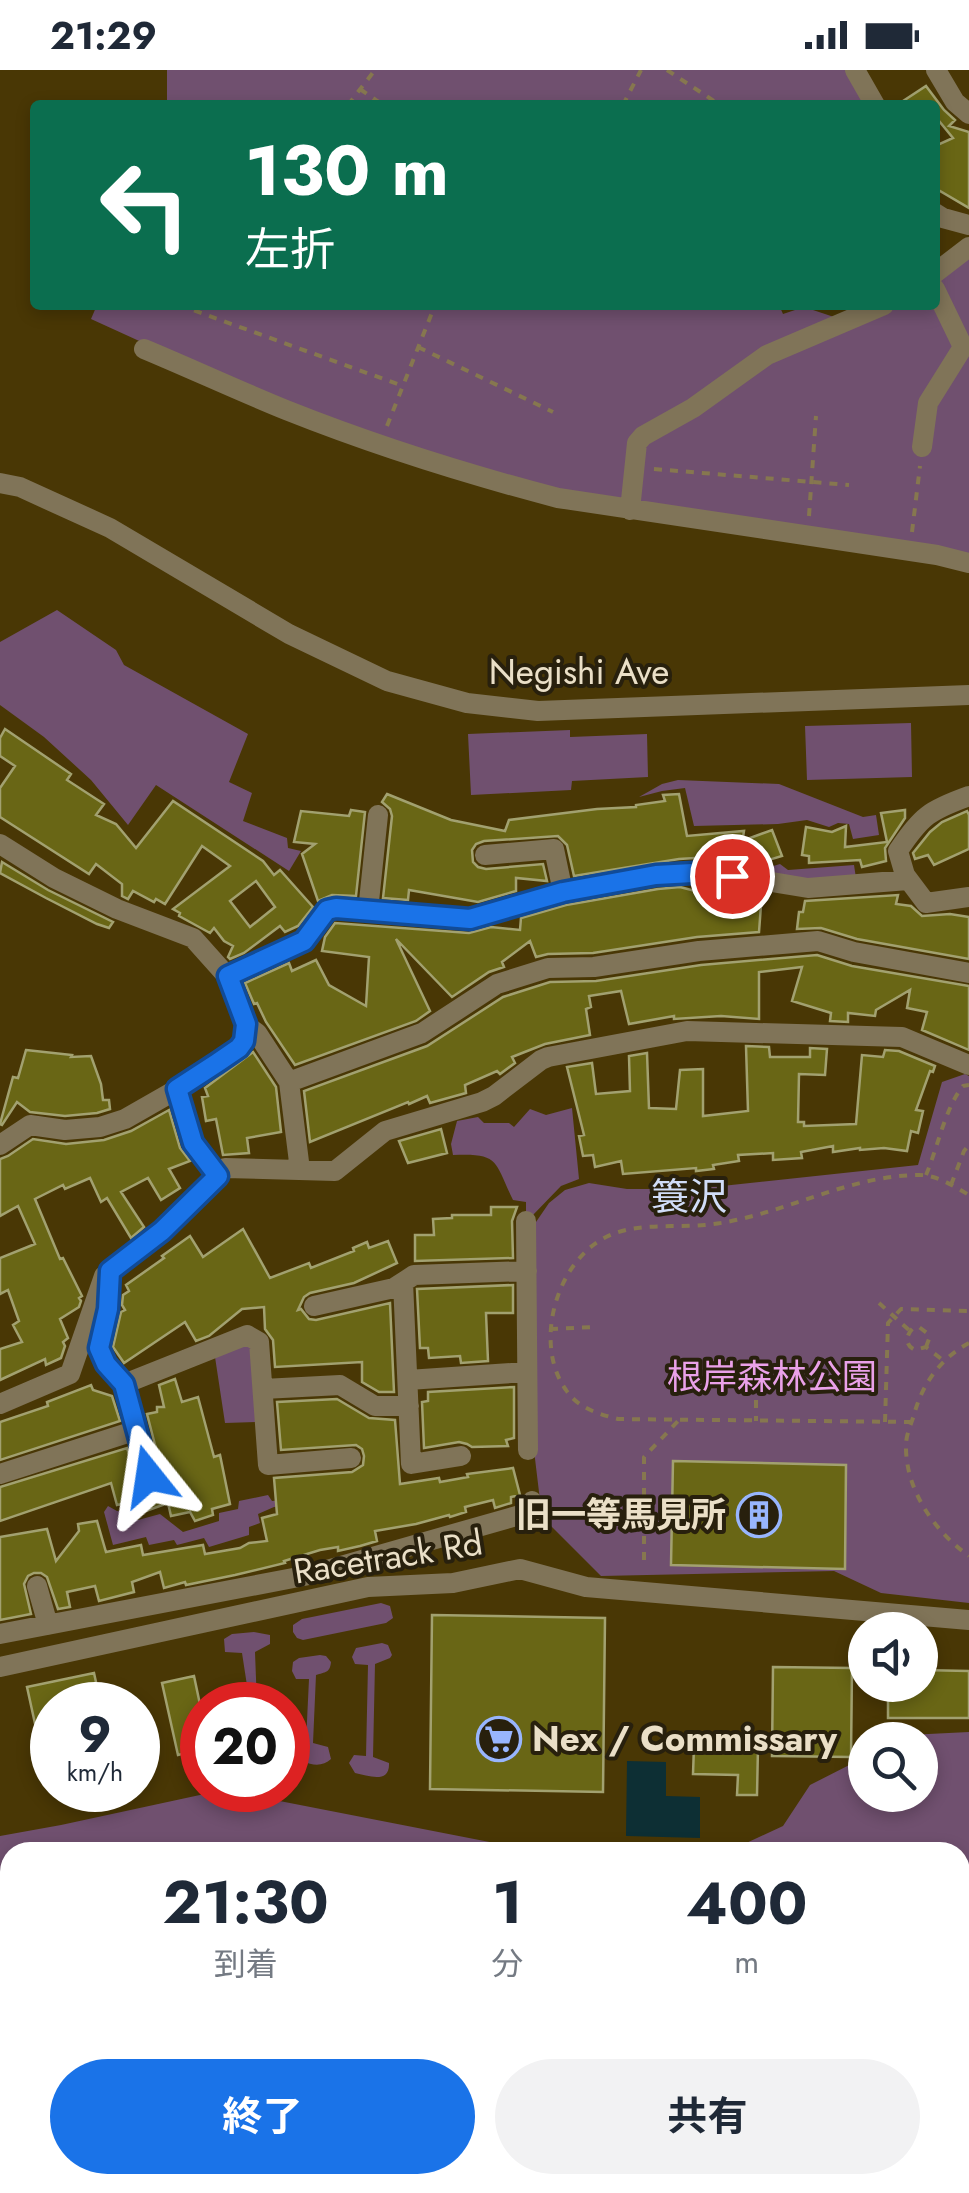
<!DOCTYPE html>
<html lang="ja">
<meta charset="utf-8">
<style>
:root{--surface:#fff;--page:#f2f2f3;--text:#1f2937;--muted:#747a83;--accent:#1a73e8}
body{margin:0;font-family:Jost,"Noto Sans JP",sans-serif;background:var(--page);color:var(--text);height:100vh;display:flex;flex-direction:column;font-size:38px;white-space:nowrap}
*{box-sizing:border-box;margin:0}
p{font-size:32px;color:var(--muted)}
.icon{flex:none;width:55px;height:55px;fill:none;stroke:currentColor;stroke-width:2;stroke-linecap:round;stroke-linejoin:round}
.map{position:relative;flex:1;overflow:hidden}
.panel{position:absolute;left:0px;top:1772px;width:970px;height:352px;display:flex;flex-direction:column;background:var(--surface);border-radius:30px 30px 0 0;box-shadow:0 5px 15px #0003}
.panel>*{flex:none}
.guide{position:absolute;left:30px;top:30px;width:910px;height:210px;border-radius:10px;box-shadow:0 5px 15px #0003;background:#0b6e4f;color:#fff;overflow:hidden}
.buttons{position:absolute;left:848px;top:1542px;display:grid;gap:20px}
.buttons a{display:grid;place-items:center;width:90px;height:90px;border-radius:50%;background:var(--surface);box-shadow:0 5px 15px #0003;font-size:50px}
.speed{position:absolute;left:30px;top:1612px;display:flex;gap:20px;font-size:50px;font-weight:700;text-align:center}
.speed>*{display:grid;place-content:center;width:130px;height:130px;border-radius:50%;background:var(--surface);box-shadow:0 5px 15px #0003;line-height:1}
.speed small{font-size:25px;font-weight:400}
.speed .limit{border:15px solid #d22;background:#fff;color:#111}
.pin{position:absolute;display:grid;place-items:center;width:85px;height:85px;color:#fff;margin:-42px;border:5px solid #fff;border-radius:50%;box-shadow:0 2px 10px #0007}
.me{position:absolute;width:110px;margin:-55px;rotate:345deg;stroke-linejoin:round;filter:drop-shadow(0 0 8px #0008)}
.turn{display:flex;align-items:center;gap:35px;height:210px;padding:0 50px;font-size:45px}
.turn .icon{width:130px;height:130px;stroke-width:2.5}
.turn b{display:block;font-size:70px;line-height:85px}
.eta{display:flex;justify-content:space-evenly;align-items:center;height:170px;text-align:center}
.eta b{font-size:60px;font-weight:700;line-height:70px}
.cta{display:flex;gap:20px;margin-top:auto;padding:20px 50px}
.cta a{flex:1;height:115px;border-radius:60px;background:var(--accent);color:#fff;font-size:40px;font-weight:700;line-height:115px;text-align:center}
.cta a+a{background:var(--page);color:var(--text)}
.status{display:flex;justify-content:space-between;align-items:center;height:70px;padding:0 50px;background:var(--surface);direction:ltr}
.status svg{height:28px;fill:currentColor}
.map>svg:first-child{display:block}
</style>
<div class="status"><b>21:29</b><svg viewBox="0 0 49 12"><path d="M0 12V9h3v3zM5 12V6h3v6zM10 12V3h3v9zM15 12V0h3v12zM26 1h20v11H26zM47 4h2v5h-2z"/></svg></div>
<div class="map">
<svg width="969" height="2123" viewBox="0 0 969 2123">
<rect width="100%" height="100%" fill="#493705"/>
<path fill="#70506f" d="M167 0H848L867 35H167Z
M969 169V489L565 426 451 395 216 306 91 249 97 235H779L783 244 804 237 849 252 880 235H935V198Z
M57 540 116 580 124 595 248 664 229 712 252 723 243 751 287 768 288 778 301 781 289 801 156 715 128 755 91 710 44 667 0 635V572Z
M911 653 912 707 807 710 805 656Z
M570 660V667L647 664 648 707 572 711 571 720 471 725 468 664Z
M678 710 779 714 863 747 876 745 879 765 853 769 849 754 838 753 829 757 807 750 778 754 694 756 685 718 662 721 639 727 662 714Z
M752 790 760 800 780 794 788 800 854 795 856 808H772L765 828 695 815 701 796 739 797Z
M965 1004 969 1006V1533L881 1523 834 1501 601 1506 542 1447 533 1372 536 1152 549 1133 565 1120 589 1113 627 1119H694L918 1095 942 1012Z
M572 1038 579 1109 561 1116 532 1146 526 1142V1132L513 1130C494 1091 500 1083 453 1085L451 1074 457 1051 478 1047 484 1053H509L514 1057 530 1039 546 1045Z
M246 1272 252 1277 257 1352 225 1353 215 1287Z
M268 1425 272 1431 305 1428 306 1434 274 1437 258 1444 260 1453 249 1457V1465L209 1477 204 1468 177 1475 174 1470 149 1475 146 1467 113 1475 104 1442 108 1436 117 1441 130 1440 138 1450 160 1444 183 1462 219 1451V1443L238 1439 239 1431Z
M381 1533 390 1536 393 1548 386 1553 303 1570 297 1568 293 1562V1555L302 1549Z
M254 1562 270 1565V1574L255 1582 257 1635H250L242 1583 225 1582 224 1569 232 1564Z
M382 1573 388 1575 392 1585 390 1588 375 1594 373 1687 389 1693C390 1714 369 1706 355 1703L349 1693 354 1685 366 1686 368 1595 355 1594 352 1587 356 1578Z
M320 1585 326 1586 331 1592C330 1603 325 1602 316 1605L313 1673 328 1677 331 1689C320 1700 302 1693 291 1684L292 1671 306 1672 309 1609H296L292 1601 293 1592 299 1588Z
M969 1662V2123H0V1766L61 1755 223 1720 510 1776 674 1782H10V2115H960V1782H727L783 1756 810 1715 865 1687V1725H920V1670H898L908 1665Z"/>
<path fill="#0d2f34" d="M627 1691 666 1692V1726L700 1727V1768L626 1766Z"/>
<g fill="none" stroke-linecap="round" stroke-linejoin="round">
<path stroke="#0d2f34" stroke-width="6" d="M357 2115 361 2123"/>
</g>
<path fill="#696615" stroke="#a2a170" stroke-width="2.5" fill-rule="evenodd" d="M926 16 944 40 955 50 949 56 969 62V138L935 118V76L953 68 935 46V35H897Z
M5 659 71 704 67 710 104 734 96 745 116 754 136 778 173 731 263 791 274 805 280 800 313 837 298 856 285 862 280 856 244 883 230 889 228 887 233 876 224 871 214 858 210 863 179 846 180 843 173 839 230 796 202 776 165 834 156 829 154 832 133 821 128 829 122 826V814L96 794 89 804 0 747V718L15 696 0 686V668ZM256 811 275 837 250 857 230 831Z
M387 724 451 750 505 761 509 750 597 739 636 737V735L665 731 663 725 679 724 687 766 744 761 739 793 727 791V786L679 789 574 806 567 775 558 766 484 771 476 774 472 780 473 792 478 797 486 799 543 794 547 811 516 808V821L478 832 409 820 408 830 383 828 392 746 390 739 382 732Z
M351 740 365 742 356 826 332 825 318 831 302 784 315 774 294 772 301 741 349 746Z
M905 740V748L885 778 886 791 862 797 860 790 809 793V786L802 785 806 757 832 762 846 756 845 777 887 772 881 743Z
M967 741 969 745V779L934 795 928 785 915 789 913 783 930 762 942 752Z
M772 760 782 786 762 792 750 768Z
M2 792 48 820 113 852 109 858 97 854 46 828 0 803Z
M680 817 718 827V831L761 835 759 862 697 867 593 883 548 884 536 887 530 871 502 892 504 897 489 902 452 927 396 869 430 941 416 951 295 995 266 952 257 933 254 934 245 913 289 893 292 901 316 890 329 915 366 936 369 887 322 881 325 867 335 853 469 863 491 857 520 860 521 848 566 835 658 819Z
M898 825 896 834 911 836 922 846 950 844 969 847V889L857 869 821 858 797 859 799 842H803L805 831Z
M817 885 852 896 969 916V980L922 960 927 942 907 938 910 920 876 940 875 946 848 943V952L830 951 831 943 792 931 802 897 759 902V949L721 946 674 949V946L629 954 621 921 589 926 591 937 586 939 590 965 545 974 512 987 515 993 500 1004 497 1001 465 1015 466 1023 430 1033 427 1026 409 1034 408 1032 310 1072 304 1021 427 976 503 927 550 912 596 911 701 895Z
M746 976 769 977 770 987H810V978L827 979 825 1005 799 1004 798 1052H804V1056L856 1054 862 985 883 987 885 980 899 981 935 996 933 1002 930 1001 916 1040 923 1041 918 1063 911 1061 907 1081 884 1078 860 1080V1078L833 1082V1076L801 1082 802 1088 773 1090V1083L738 1085 739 1091 713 1095 714 1099 696 1101V1098L623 1104 621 1091 595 1097 593 1085 583 1086 579 1066 584 1065 567 997 592 993 596 1024 630 1021 629 986 647 983 649 1038 676 1039 680 1000 703 999V1046L748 1041Z
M26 980 72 985 71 987 91 986 101 1014 103 1030H109L110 1039 97 1043 65 1046 30 1042 17 1032 2 1055 0 1054 13 1007 18 1008Z
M253 982 276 1017 281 1062 247 1068 249 1083 223 1085 216 1049 206 1051 202 1027 208 1026 205 1018Z
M169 1040 180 1078 190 1091 169 1099 180 1118 161 1130 148 1108 121 1122 144 1157 131 1168 107 1128 101 1132 90 1108 65 1119 63 1115 35 1129 60 1189 63 1188 82 1226 79 1228 81 1231 79 1237 60 1249 68 1268 63 1272 65 1276 61 1288 46 1295 45 1289 0 1310V1279L22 1272 13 1255 19 1251 8 1220 0 1224V1188L35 1174 18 1136 0 1146V1089L8 1086 33 1069 66 1074 104 1070 131 1061Z
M441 1059 447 1083 408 1093 399 1071Z
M491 1137H517L512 1151 513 1188 415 1191V1165H434L433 1149 452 1148V1145H491Z
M243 1159 270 1208 309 1193 311 1198 354 1181 353 1178 367 1172 369 1178 388 1171 397 1193 354 1213 310 1223 304 1227 298 1240 301 1239 309 1249 316 1250 390 1233 394 1322H379L362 1312V1292L275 1297 273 1270 265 1259 264 1237 242 1239 209 1266 196 1271 185 1252 124 1293 113 1277 121 1242 125 1240 122 1235 123 1225 129 1221 126 1215 164 1188 162 1186 190 1166 203 1187Z
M513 1215V1243H486L488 1291 461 1293 460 1286 429 1288 428 1278H420L417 1219Z
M175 1309 182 1332 198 1327 214 1387 220 1385 230 1434 212 1439 213 1445 195 1451 190 1442 171 1446 168 1433 138 1444 133 1431 117 1435 111 1413 0 1451V1417L127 1378 139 1415 146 1419 158 1416 162 1410V1402L147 1344 157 1342V1337H164L159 1315Z
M91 1315 93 1320 112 1326 120 1351 0 1390V1352L48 1336 47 1332Z
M514 1317V1368L506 1370 508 1376 472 1377 467 1374 459 1372 424 1378 422 1332 428 1331V1322Z
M337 1329 369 1348 395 1350 400 1414 439 1408 440 1412 468 1407 467 1404 513 1398 520 1425 511 1427V1433L495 1438 493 1430 465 1437 466 1442 450 1447 449 1445 416 1454 375 1461 377 1471 360 1476 338 1481V1477L320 1480 284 1491 285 1493 235 1505 186 1515 185 1512 164 1518 160 1502 132 1512 134 1522 99 1531 95 1516 67 1522 70 1537 58 1539 47 1507 41 1503H34L28 1506 24 1514 31 1544 0 1550V1467L47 1459 56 1491 79 1461 78 1454 97 1451 106 1482 141 1475 143 1485 203 1475 205 1484 240 1478 249 1473 267 1471 262 1448 277 1444 274 1408 352 1402 363 1395 364 1386 362 1379 356 1375 281 1380 277 1332Z
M673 1391 846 1395 845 1499 671 1495Z
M432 1545 605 1548 603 1722 430 1719Z
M773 1597 852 1598 851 1687 772 1686Z
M920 1600 969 1601V1648H888V1615H920Z
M94 1603 101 1635H52V1704H46L27 1617Z
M194 1606 202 1644V1679L178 1685 162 1613Z
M694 1676 758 1677 757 1725H737L738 1705 693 1704Z"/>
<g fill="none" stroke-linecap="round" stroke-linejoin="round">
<path stroke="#86774f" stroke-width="4" stroke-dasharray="8 8" stroke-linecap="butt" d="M667 0 720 35
M360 19 383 35
M348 35 375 0
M623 35 641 0
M179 235 403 316
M418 277 553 342
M387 356 435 235
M654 399 849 415
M809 446 816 346
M912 462 920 396
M926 1105C938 1077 945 1038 963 1016L969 1015
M951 1115 964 1081 969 1075
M879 1233 910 1261
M550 1259 595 1257
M969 1273C941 1288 922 1314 914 1345 911 1354 906 1365 906 1375 905 1419 934 1461 969 1486
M926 1277 929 1269 927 1263 919 1257 913 1258C906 1265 904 1275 915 1280L926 1277 944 1291
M756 1330V1351
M885 1352 888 1253 901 1239 969 1241
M912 1352 618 1349C598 1344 578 1338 566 1320 533 1274 556 1192 606 1167 637 1152 672 1158 705 1155 779 1148 845 1105 920 1105 937 1105 955 1117 969 1125
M644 1490V1387L679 1350
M960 1833 969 1830
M0 1854 10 1845
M0 1928 10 1929
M960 2103 969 2102
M956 2115V2123
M897 2123 919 2115"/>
<path stroke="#807458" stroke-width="20" d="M855 0 875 35
M936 0 955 32 969 44
M935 143 943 148 969 155
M935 203 969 177
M144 279C192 299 239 321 286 340 374 375 466 404 558 428L937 485 969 493
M922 377 928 333 963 277 935 219
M0 413 20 417 110 458 289 564 387 611 467 633 538 641 969 625
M630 440 637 373 643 366 693 338 767 285 884 235
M969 726C930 740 921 746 898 781L905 805 926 833 969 827
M0 774 54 808 117 839 193 868 227 906 246 955 245 971 239 978 195 1009 125 1049 100 1057 65 1060 30 1055 0 1075
M485 785 554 779 563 822
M368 841 378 745
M227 906 304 871 327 841 336 838 470 849 563 822 656 805 711 802 808 818 908 810
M246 955 257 963 289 1012 300 1100
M289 1012 422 963 497 914 548 898 594 897 699 881 818 871 854 882 969 903
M177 1019 193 1073 218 1105
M526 1151 528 1380
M403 1212 411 1394 461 1386
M110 1213 108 1239 99 1278 105 1293 124 1314 149 1406
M314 1236 394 1218 414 1205 527 1201
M408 1310 527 1302
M124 1314 247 1265 259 1272 268 1395 351 1388
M263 1319 340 1315 375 1336H409
M0 1334 70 1304 104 1206 162 1161 225 1098 335 1101 385 1061 482 1032 494 1026 541 990 548 987 687 961 902 967 969 995
M0 1404 137 1360
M37 1516 48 1555
M0 1564 309 1505 534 1441 532 1431
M0 1597 368 1517 453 1513 520 1499 586 1517 969 1550"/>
</g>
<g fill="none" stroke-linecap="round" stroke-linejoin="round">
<defs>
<path id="route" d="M149 1406 124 1314 106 1294 99 1278 108 1239 110 1201 162 1161 218 1106 193 1073 177 1019 217 993 239 978 244 971 246 954 228 906 304 871 327 840 336 838 470 849 563 822 656 805 711 802 732 806"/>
</defs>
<use href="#route" stroke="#114b97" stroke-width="25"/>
<use href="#route" stroke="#1a73e8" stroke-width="18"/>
</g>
<defs>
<symbol id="building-ring" viewBox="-11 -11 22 22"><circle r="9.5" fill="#28200d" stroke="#98b5fd" stroke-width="1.5"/><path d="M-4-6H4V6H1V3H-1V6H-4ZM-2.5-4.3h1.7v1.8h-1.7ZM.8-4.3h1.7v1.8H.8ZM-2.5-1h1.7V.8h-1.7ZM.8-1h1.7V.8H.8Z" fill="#98b5fd"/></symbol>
<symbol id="supermarket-ring" viewBox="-11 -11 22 22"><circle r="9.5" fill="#28200d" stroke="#98b5fd" stroke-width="1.5"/><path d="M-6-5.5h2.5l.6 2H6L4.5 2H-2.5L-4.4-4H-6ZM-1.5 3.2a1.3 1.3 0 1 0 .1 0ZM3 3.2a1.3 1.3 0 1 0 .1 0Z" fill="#98b5fd"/></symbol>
</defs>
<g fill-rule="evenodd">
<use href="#building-ring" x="734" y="1420" width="50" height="50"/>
<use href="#supermarket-ring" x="474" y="1644" width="50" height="50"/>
</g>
<g text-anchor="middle" stroke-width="8" stroke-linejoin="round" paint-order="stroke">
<g font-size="35" fill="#eadfc7" stroke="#28200d">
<text x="579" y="614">Negishi Ave</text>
<text transform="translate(388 1487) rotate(-9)" y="12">Racetrack Rd</text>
</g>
<g font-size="35" fill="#eaa1e9" stroke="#28200d">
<text x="772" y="1319">根岸森林公園</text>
</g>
<g font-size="35" font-weight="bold" fill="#eadfc7" stroke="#28200d" text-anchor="end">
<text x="726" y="1457">旧一等馬見所</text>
<text x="532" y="1681" text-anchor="start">Nex / Commissary</text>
</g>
<g font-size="38" fill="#d1ddf8" stroke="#28200d">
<text x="689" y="1140">簑沢</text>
</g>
</g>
</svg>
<div class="buttons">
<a><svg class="icon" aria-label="sound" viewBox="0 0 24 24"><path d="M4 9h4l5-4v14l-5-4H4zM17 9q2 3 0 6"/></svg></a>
<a><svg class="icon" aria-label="search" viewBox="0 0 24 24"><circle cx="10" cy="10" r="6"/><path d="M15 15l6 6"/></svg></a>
</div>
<div class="speed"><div>9<small>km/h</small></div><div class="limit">20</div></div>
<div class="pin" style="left:732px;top:806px;background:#d93025"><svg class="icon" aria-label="arrive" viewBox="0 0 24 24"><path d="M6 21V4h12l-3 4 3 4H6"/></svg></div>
<svg class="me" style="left:149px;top:1406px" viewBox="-20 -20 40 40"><path d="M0-17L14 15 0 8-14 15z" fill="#1a73e8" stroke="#fff" stroke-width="4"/></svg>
<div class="guide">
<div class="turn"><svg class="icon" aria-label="left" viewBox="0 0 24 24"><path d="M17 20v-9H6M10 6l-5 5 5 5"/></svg><div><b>130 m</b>左折</div></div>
</div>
<section class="panel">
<div class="eta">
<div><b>21:30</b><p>到着</p></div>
<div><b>1</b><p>分</p></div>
<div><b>400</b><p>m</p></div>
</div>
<div class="cta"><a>終了</a><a>共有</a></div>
</section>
</div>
